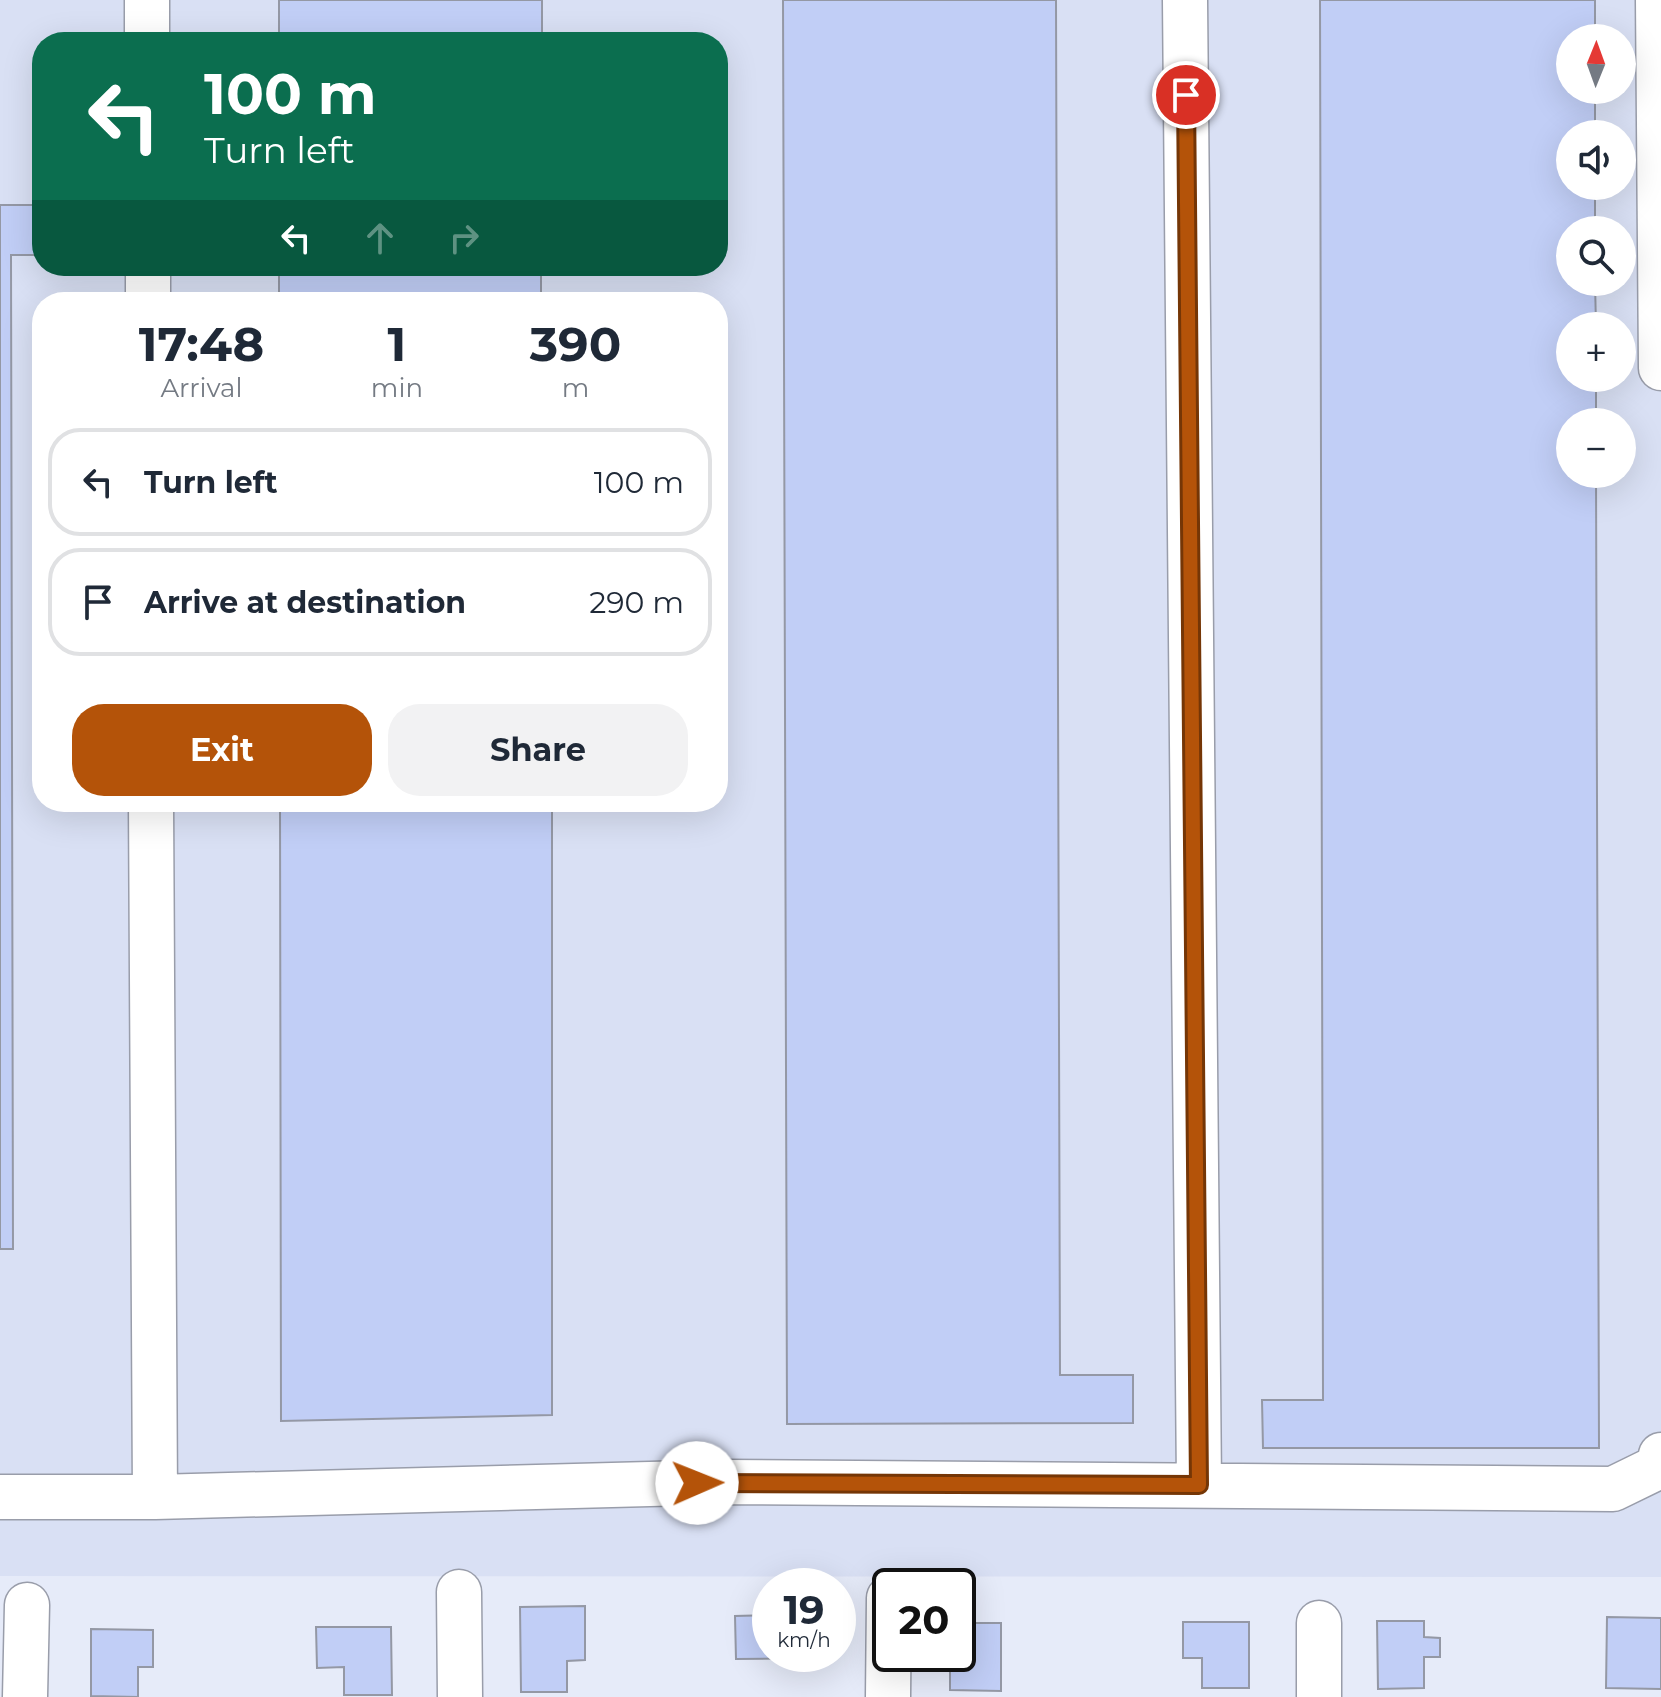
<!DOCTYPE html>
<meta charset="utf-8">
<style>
:root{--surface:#fff;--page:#f2f2f3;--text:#1f2937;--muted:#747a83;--line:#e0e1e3;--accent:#b45309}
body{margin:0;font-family:Montserrat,sans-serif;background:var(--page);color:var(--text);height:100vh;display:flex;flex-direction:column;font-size:30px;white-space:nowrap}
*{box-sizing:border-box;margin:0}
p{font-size:26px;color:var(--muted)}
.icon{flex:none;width:44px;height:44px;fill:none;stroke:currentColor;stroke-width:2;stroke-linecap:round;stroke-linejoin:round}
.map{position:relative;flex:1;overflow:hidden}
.side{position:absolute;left:32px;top:292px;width:696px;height:520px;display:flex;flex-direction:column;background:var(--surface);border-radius:32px;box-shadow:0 8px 32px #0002}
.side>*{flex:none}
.top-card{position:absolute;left:32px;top:32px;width:696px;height:244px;border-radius:32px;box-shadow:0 8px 32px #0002;background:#0b6e4f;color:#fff;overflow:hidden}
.needle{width:52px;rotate:1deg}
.tools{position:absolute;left:1556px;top:24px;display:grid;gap:16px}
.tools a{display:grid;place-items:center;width:80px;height:80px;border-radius:50%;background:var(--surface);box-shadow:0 8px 32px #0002;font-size:40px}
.speed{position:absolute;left:752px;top:1568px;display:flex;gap:16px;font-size:40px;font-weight:700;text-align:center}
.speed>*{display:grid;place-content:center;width:104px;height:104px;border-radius:50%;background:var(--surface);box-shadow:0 8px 32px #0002;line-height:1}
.speed small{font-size:20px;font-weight:400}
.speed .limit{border:4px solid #111;border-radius:12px;background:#fff;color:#111}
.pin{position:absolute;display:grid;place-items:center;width:68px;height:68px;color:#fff;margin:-34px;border:4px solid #fff;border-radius:50%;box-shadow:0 2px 8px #0007}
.me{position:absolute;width:88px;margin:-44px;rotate:89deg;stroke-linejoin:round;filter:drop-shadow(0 0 6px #0008)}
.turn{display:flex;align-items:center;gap:28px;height:168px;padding:0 40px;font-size:36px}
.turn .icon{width:104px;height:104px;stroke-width:2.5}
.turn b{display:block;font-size:56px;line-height:68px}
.lanes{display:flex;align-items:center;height:76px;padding:0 40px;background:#0003;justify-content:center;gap:40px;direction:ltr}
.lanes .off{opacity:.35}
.eta{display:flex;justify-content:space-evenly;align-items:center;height:136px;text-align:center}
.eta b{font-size:48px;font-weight:700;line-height:56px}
.action{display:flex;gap:16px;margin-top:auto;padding:16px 40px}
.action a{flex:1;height:92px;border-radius:32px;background:var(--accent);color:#fff;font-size:32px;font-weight:700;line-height:92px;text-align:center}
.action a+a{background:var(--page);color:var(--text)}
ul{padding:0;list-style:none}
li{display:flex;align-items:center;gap:24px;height:108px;margin:0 16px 12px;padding:0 24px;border:4px solid var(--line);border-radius:32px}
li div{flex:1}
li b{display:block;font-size:30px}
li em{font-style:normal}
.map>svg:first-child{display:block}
</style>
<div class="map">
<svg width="1661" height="1697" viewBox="0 0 1661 1697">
<rect width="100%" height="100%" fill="#e6ebf9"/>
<path fill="#d9e0f4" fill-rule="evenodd" d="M0 0H1661V1577L0 1576ZM1570 38H1622V90H1570ZM42 42H718V266H42ZM1570 134H1622V186H1570ZM1570 230H1622V282H1570ZM42 302H718V802H42ZM1570 326H1622V378H1570ZM1570 422H1622V474H1570Z"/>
<path fill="#c1cef6" stroke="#9498a5" stroke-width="2" d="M279 0H542V42H279Z
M783 0H1056L1060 1375H1133V1423L787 1424Z
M1320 0H1595V38H1570V90H1595V134H1570V186H1595V230H1570V282H1595L1596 326H1570V378H1596V422H1570V474H1596L1599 1448H1263L1262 1400H1323Z
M0 205H42V255H11L13 1249H0Z
M279 266H541V302H279Z
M280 802H552V1415L281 1421Z
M585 1606V1660L567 1661V1692H521L520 1607Z
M770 1615V1654H818V1658L736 1659 735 1616Z
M1607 1617 1661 1618V1689L1606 1688Z
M1377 1621H1424V1637L1440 1638V1657H1424V1688L1378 1689Z
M1183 1622H1249V1688H1202V1658H1183Z
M958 1623H1001V1691L950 1690V1654H958Z
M316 1627H391L392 1695H344V1667L317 1668Z
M91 1629 153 1630V1667H138V1697L91 1696Z"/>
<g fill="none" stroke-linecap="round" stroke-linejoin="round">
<defs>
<path id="minor" d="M1185 0 1199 1485
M1658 0 1661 368
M147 42V0
M148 266V302
M151 802 155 1497
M0 1497H155L725 1482 1613 1489 1658 1467 1661 1455
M459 1592 460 1697
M1319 1623V1697
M25 1697 27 1605
M888 1697 889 1598"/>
</defs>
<use href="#minor" stroke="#999daa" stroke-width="47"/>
<use href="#minor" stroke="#fff" stroke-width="44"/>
</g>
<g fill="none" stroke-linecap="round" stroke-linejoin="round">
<defs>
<path id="route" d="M697 1483 1199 1485 1186 95"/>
</defs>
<use href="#route" stroke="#753606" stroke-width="20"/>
<use href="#route" stroke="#b45309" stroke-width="14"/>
</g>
</svg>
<div class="tools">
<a><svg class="needle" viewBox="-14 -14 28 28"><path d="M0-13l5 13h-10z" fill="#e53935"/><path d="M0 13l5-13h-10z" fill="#747a83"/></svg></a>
<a><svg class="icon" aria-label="sound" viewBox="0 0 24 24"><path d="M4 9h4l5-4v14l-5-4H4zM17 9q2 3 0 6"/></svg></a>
<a><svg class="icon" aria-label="search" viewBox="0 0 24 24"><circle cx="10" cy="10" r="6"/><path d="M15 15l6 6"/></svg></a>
<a>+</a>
<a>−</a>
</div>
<div class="speed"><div>19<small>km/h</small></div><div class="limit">20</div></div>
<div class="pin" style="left:1186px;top:95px;background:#d93025"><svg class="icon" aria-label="arrive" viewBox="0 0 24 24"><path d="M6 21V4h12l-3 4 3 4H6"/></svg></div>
<svg class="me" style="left:697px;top:1483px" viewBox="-20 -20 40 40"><circle r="19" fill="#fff"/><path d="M0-13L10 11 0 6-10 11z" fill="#b45309"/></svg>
<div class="top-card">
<div class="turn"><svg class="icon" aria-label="left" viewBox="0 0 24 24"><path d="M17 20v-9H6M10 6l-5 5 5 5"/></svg><div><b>100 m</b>Turn left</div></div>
<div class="lanes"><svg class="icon" aria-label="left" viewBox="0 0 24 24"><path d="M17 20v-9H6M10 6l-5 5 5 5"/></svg><svg class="icon off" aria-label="ahead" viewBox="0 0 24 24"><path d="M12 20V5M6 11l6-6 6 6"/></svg><svg class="icon off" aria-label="right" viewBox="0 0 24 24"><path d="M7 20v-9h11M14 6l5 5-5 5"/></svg></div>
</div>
<section class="side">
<div class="eta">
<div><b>17:48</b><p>Arrival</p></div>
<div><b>1</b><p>min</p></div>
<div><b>390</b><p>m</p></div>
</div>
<ul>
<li><svg class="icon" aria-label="left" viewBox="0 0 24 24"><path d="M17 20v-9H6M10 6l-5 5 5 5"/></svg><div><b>Turn left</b></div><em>100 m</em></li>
<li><svg class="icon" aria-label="arrive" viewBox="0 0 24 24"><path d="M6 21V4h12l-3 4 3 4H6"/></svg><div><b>Arrive at destination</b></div><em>290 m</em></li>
</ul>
<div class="action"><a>Exit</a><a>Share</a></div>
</section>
</div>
